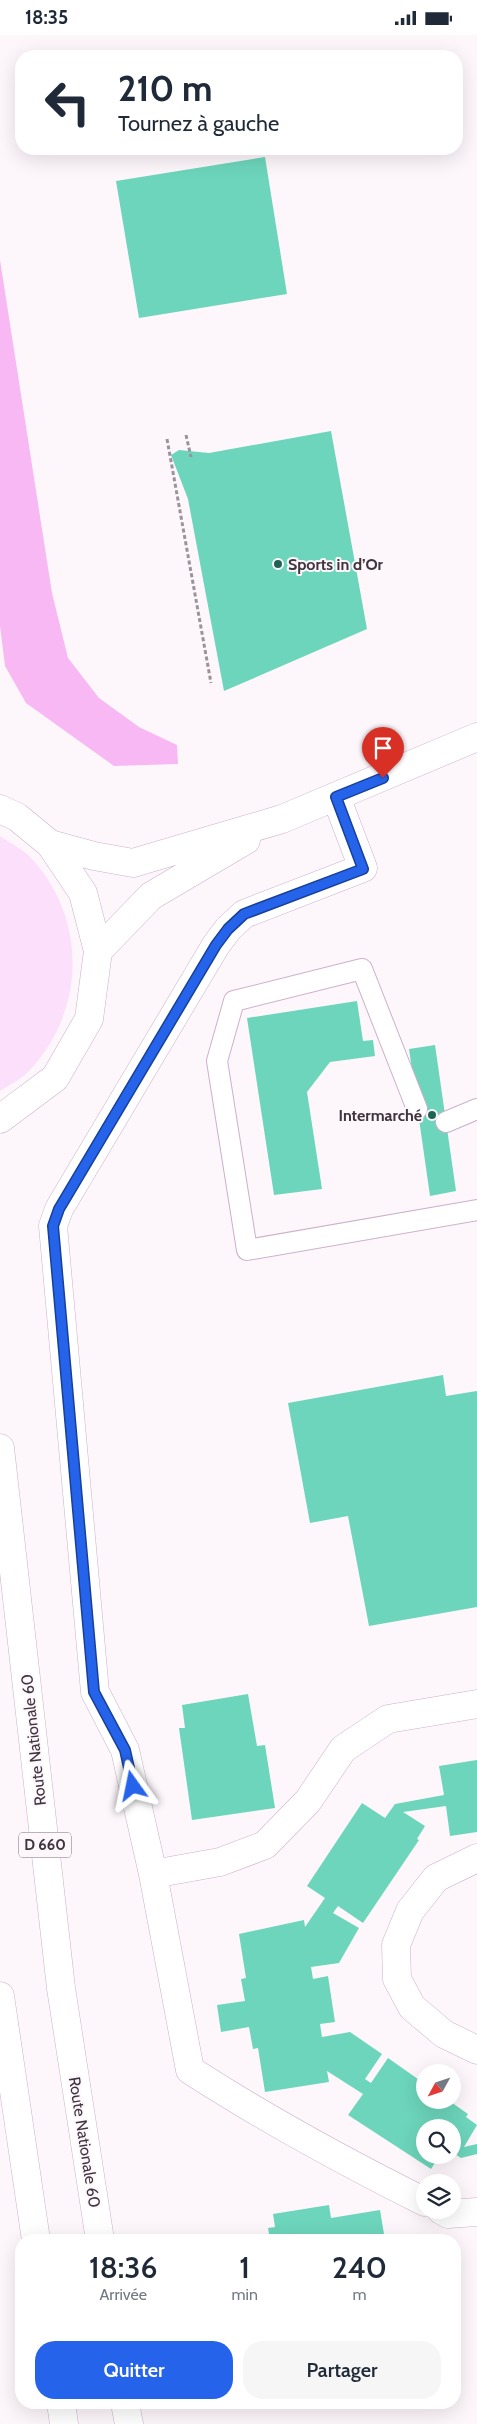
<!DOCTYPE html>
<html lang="fr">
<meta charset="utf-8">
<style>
:root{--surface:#fff;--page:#f6f6f7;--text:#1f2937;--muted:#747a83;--accent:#2563eb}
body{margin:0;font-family:Cabin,sans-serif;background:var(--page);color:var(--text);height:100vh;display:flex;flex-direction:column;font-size:19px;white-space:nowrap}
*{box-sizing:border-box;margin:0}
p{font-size:16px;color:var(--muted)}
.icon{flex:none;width:28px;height:28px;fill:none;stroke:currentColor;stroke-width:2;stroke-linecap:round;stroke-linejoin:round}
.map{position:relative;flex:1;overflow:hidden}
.sheet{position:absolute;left:15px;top:2199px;width:446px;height:175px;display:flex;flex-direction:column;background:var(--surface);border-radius:20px;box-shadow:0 5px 20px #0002}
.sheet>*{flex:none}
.hud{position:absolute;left:15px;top:15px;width:448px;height:105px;border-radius:20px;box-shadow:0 5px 20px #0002;background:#fff;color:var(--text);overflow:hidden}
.needle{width:32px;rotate:230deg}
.tools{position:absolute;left:416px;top:2029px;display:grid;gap:10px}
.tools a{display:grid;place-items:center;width:45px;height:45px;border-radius:50%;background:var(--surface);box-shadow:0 5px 20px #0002;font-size:25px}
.pin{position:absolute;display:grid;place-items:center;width:42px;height:42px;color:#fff;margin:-51px -21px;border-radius:50% 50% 50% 0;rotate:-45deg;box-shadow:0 0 5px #0007}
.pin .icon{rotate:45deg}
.me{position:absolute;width:55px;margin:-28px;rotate:348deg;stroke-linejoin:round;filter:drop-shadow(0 0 4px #0008)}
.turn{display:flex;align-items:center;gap:18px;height:105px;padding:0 20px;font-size:22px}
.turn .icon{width:65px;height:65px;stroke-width:2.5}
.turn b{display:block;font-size:35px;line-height:42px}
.eta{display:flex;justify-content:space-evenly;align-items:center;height:85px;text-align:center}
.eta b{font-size:30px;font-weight:600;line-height:35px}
.action{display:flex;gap:10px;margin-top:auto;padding:10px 20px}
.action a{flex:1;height:58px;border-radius:20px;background:var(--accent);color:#fff;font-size:20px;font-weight:600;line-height:58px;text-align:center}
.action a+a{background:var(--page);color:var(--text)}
.status{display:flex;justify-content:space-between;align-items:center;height:35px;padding:0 25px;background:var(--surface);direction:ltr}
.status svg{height:14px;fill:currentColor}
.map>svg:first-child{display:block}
</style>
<div class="status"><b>18:35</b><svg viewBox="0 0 49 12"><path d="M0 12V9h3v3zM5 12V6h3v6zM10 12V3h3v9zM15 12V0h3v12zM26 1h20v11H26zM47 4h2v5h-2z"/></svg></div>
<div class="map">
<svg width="477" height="2389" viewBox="0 0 477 2389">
<rect width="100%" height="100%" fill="#fdf7fc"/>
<path fill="#fcdffa" d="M0 801C10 808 23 814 31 823 88 884 86 977 28 1037 21 1044 9 1050 0 1056Z"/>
<path fill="#f8b8f3" d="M0 225 52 558 68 623 99 663 139 692 177 710 178 729 114 731 26 668 5 631 0 591Z"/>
<path fill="#6cd5bb" d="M265 122 287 259 139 283 116 146Z
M331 396 367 594 224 656 188 464 171 420 179 415 209 418Z
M357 966 363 1006 373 1005 375 1021 330 1027 307 1057 322 1154 274 1160 247 983Z
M435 1010 456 1156 430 1161 409 1014Z
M443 1340 446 1361 477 1356V1572L369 1591 348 1481 310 1488 288 1368Z
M248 1659 257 1711 265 1710 275 1773 192 1785 179 1693H185L182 1670Z
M477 1725V1797L450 1801 446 1771 403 1777 425 1791 417 1804 419 1805 363 1888 338 1871 333 1878 359 1893 339 1928 311 1932 313 1944 328 1941 335 1987 320 1989 322 2002 350 1997 382 2019 365 2044 371 2048 388 2023 425 2049V2065H448L468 2079 466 2082 477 2090 464 2112 477 2109V2119L461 2123 452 2117V2092H425V2120H440L431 2134 348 2080 363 2059 327 2036 329 2047 265 2057 258 2013 253 2014 249 1992 221 1997 217 1970 245 1966 241 1944 246 1943 239 1899 304 1885 305 1892 325 1863 307 1851 362 1768 385 1783 395 1769 444 1760 439 1731Z
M329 2170 331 2183 380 2175 385 2205H270L268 2193 275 2192 273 2179Z"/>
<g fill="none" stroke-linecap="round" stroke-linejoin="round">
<defs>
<path id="service" d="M417 1074 362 934 234 966 217 1026 247 1215 477 1175
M446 1087 477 1074"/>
<path id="minor" d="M50 809 94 821 133 828 282 784 477 702
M98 916 151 861 246 805
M477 1823 436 1843 410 1876 396 1910 397 1944 412 1972 444 1999 477 2015
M153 1839 125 1715 95 1657 53 1191 59 1174 216 910 228 894 244 879 363 833 336 762
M425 2167C345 2127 266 2084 190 2035L153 1839 220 1827 265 1810 308 1766 343 1714 388 1684 477 1669
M441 2175 448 2179 477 2177"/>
<path id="primary" d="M0 774 17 782 50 809 83 858 98 916 89 984 55 1043 0 1084
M0 1413 61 1953 100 2205
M0 1961 36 2205
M61 2368 64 2389
M125 2368 129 2389"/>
</defs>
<use href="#service" stroke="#ccb1c9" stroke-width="22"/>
<use href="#minor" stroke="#ccb1c9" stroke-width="29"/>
<use href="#primary" stroke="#ccb1c9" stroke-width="29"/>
<path stroke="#9b939a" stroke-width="3" stroke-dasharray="4 2.5" stroke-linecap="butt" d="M186 400 191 422
M167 404 211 648"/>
<use href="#service" stroke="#fff" stroke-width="20"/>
<use href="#minor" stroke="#fff" stroke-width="28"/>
<use href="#primary" stroke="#fff" stroke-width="28"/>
</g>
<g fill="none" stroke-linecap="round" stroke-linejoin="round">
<defs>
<path id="route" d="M133 1751 125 1715 94 1657 53 1191 59 1174 216 910 228 894 244 879 363 834 336 762 383 743"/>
</defs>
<use href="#route" stroke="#184099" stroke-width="12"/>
<use href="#route" stroke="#2563eb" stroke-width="9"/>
</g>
<g fill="#1f6354" stroke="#fdf7fc" stroke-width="2">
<circle cx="278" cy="529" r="5"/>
<circle cx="432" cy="1080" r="5"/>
</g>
<g text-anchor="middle" stroke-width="4" stroke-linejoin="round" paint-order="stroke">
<rect fill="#fdf7fc" stroke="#786f77" stroke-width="1" x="19" y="1797.5" width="52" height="25" rx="4"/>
<g font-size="15" font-weight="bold" fill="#3f353e">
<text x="45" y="1815">D 660</text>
</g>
<g font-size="16" font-weight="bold" fill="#3f353e" stroke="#fdf7fc" text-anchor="start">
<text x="288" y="535">Sports in d’Or</text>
<text x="422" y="1086" text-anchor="end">Intermarché</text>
</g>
<g font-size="16" fill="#3f353e" stroke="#fdf7fc">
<text transform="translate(33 1705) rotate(-96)" y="6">Route Nationale 60</text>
<text transform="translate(85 2107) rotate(81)" y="6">Route Nationale 60</text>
</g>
</g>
</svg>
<div class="tools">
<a><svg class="needle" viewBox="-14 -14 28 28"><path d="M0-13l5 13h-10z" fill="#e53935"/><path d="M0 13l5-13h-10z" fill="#747a83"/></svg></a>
<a><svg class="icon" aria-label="search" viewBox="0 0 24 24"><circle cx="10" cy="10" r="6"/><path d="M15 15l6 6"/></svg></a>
<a><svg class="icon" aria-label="layers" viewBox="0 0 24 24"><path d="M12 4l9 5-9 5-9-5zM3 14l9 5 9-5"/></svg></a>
</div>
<div class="pin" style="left:383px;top:743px;background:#d93025"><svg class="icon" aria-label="arrive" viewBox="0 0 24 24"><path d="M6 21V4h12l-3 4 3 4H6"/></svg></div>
<svg class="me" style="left:133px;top:1751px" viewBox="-20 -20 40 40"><path d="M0-17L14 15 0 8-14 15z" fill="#2563eb" stroke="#fff" stroke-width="4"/></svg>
<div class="hud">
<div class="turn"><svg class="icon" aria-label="left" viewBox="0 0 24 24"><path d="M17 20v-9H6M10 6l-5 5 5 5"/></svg><div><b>210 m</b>Tournez à gauche</div></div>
</div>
<section class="sheet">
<div class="eta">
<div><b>18:36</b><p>Arrivée</p></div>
<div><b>1</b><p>min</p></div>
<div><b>240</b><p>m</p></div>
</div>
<div class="action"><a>Quitter</a><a>Partager</a></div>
</section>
</div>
